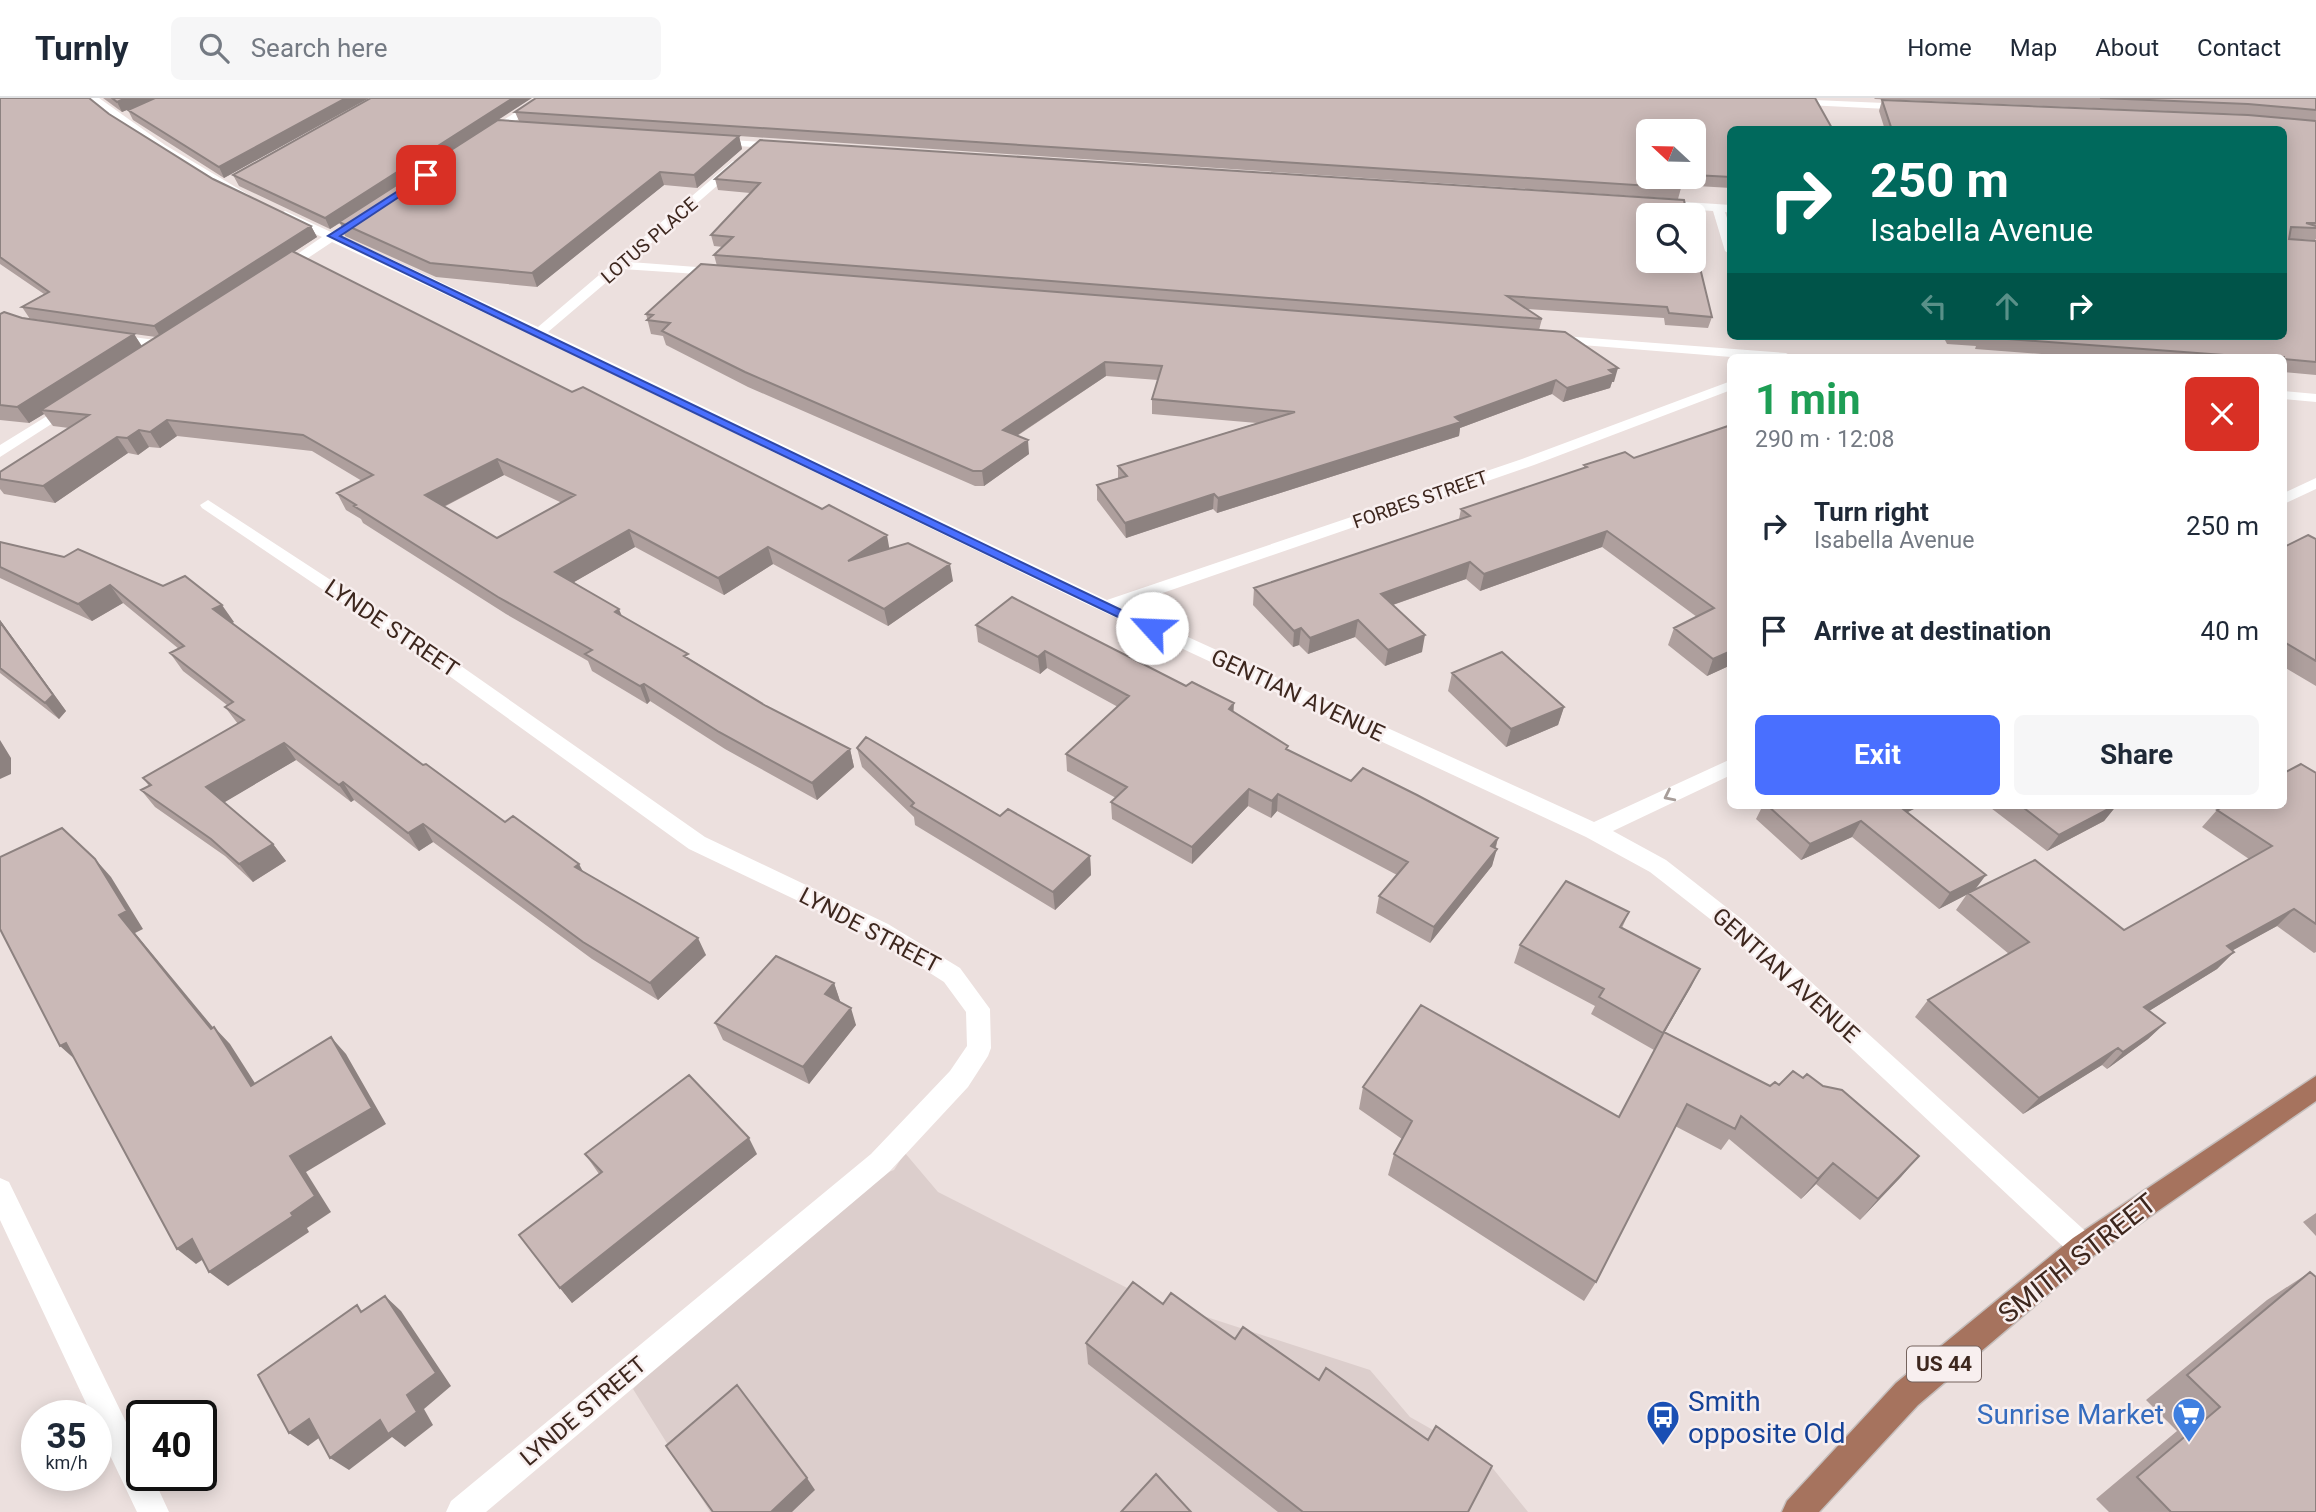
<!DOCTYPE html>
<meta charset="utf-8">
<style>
:root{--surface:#fff;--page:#f6f6f7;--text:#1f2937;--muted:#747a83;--line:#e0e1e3;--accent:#496fff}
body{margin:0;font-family:Roboto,sans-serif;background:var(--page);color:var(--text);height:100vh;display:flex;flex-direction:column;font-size:26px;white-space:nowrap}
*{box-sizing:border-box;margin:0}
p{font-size:23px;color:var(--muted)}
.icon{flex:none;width:38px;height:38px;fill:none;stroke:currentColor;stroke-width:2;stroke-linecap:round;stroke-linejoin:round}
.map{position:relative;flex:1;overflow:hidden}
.sheet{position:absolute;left:1727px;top:256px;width:560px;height:455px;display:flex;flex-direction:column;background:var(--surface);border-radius:10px;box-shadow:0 4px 18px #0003}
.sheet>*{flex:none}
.hud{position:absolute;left:1727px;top:28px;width:560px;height:214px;border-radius:10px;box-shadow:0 4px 18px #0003;background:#00695c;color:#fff;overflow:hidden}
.needle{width:46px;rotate:292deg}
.fabs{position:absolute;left:1636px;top:21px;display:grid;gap:14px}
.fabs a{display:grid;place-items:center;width:70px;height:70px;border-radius:10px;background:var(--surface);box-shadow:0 4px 18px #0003;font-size:35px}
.speed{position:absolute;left:21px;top:1302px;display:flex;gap:14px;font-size:35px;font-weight:700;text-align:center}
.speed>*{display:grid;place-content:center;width:91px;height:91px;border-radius:50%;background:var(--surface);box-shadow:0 4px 18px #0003;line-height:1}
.speed small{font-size:18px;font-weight:400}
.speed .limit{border:4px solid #111;border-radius:10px;background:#fff;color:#111}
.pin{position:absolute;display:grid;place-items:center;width:60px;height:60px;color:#fff;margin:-30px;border-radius:14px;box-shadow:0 4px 10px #0006}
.me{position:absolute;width:77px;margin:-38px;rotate:295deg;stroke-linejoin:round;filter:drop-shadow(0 0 5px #0008)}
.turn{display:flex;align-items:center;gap:24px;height:147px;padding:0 28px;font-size:32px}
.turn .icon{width:91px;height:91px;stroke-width:2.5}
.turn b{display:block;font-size:49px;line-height:60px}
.lanes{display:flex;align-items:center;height:66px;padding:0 28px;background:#0003;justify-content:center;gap:35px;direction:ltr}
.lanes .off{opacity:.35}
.round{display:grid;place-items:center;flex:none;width:74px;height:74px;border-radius:10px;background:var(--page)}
.head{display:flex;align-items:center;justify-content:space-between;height:119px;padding:0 28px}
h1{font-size:42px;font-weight:700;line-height:52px;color:#1e9e55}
.button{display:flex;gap:14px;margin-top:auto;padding:14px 28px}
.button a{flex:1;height:80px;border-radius:10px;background:var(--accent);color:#fff;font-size:28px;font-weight:700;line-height:80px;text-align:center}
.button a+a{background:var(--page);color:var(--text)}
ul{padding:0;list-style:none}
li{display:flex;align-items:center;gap:21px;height:105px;padding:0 28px}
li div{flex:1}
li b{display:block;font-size:26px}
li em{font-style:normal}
header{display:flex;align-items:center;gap:42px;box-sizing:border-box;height:98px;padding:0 35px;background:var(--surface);border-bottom:2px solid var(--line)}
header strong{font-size:33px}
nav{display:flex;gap:38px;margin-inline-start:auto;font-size:24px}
.search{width:490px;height:63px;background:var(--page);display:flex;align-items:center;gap:18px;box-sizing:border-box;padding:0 24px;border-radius:10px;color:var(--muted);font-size:26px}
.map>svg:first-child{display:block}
</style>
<header>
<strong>Turnly</strong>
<div class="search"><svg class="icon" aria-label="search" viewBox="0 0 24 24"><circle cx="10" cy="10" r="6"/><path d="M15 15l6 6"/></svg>Search here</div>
<nav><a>Home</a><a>Map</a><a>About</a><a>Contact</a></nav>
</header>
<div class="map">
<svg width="2316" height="1414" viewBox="0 0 2316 1414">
<rect width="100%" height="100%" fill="#ece0de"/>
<path fill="#dccecc" d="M905 1055 938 1094 1145 1199 1370 1272 1410 1319 1486 1362 1528 1414H710L633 1291 670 1255 886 1075 894 1072Z"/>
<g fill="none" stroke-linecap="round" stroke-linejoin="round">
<defs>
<path id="major" d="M2316 978V1003L2093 1158 1918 1307 1819 1414H1782L1787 1403 1896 1285 2073 1140Z"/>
</defs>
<use href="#major" stroke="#c5bebc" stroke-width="3"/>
<path fill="#fff" fill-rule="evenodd" d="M87 0H99L165 47 249 97 239 99 157 51Z
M537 0H549L492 39H484V35Z
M1790 1 1908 6 1913 9 1908 12 1786 6 1785 4Z
M713 41 782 45 788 48 782 51 709 46 708 44Z
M733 63 743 65 630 164 723 171 728 172V178L622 171 548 234 1107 502 1522 361 1731 283V292L1534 367 1122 509 1594 724 1731 661V677L1613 733 1666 762 1744 823 2093 1140 2097 1149 2093 1158 2083 1162 2073 1158 1728 835 1650 774 1586 739 1080 503 547 244 332 144 284 176 273 173 322 139 281 120 279 117 285 113 331 134 344 130 346 133 341 138 538 229Z
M1656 102 1731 107V115L1725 114 1731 132V157L1725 153 1713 113 1652 109V103Z
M110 236 163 243 170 247 163 251 105 243 103 240Z
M1550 237 1786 255 1793 259H1731L1545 244V238Z
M2284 293 2316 296V304L2284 301Z
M73 302 78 303V309L0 359V347Z
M2316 380V391L2284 406V395Z
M208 402 441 554 705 739 888 826 960 870 990 911 991 950 988 958 968 989 889 1074 486 1414H446L451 1403 871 1056 950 973 967 948 966 914 944 884 872 838 689 751 427 562 202 410 200 407Z
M0 1080 9 1084 142 1357V1377H152L169 1414H137L96 1328V1318H92L0 1122Z"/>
<use href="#major" fill="#a6735e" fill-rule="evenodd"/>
</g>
<path fill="#ae9f9d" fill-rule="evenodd" d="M0 0 109 16 213 81 311 128 317 139 294 154 572 294 953 483 888 528 773 466 724 497 635 449 574 484 622 519 766 608 850 651 854 669 817 702 725 651 650 603 647 606 592 573 588 563 506 516 363 425 361 421 346 412 337 395 362 383 312 353 177 338 160 350 149 349 138 357 128 355 55 405 4 396 0 391V374L69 330 53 328 44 316 29 325 0 322V216L106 232 30 221 22 209 44 196 0 166ZM134 236 156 239 142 248ZM504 377 562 405 497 440 444 409Z
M103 0H369L224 80 133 22 128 12 152 1 122 14Z
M1874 0H2316V141L2315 142 2289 141 2316 143V277L2284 274V259H2080L1975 251 1976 248 1947 246 1943 238H2284V32H1885L1879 13 1882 2 2242 16 1875 1Z
M515 14 1731 32V90L1680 87 1681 90 1678 101 739 38 742 51 697 90 664 87 537 189 436 179 345 138 340 125 330 131 239 88 233 77 494 24 519 23ZM1694 33V79H1648Z
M715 81 1684 102 1712 219 1708 230 1665 227 1664 220 1527 211 1542 221 1539 232 1614 284H1612L1610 290 1563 304 1552 296 1460 330 1459 338 1217 415 1213 411 1126 440 1097 402V387L1118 380V368L1257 325 1152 316V301L1158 282 1106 278 1017 338 1029 356 984 388H975L748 289 666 247 663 238 651 236 646 216 717 168 714 157 723 149 714 148 711 137 750 95 718 92Z
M1731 327V567L1707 578 1668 547 1674 530 1697 519 1602 449 1480 493 1466 481 1393 507 1422 554 1385 568 1355 539 1308 556 1299 547 1293 549 1253 507 1254 490 1459 421 1461 411 1584 370V367L1634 360Z
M2316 441V588L2284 569V449Z
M0 444 234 524 231 525 423 667 505 724 584 774 706 857 658 902 592 861 433 744 419 753 354 702 351 704 296 662 224 704 273 746 286 763 253 784 225 758 155 709 141 692 149 688 143 680 238 626 225 609 227 607 183 573 170 555 179 551 123 505 92 523 0 480Z
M0 522 66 613 59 621 0 575Z
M976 527 1234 614 1288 652 1351 683 1498 740 1492 768 1430 845 1376 815 1379 798 1397 777 1277 713 1271 720 1248 708 1192 766 1112 721 1111 704 1116 700 1067 673 1066 656 1118 609 1047 570 1040 576 978 544Z
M1452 575 1564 609 1558 627 1506 649 1448 593Z
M857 650 1000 718 1090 758 1091 777 1055 812 915 727 914 719 862 669Z
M2316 675V854L2314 855 2277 828 2232 852 2234 854 2217 871 2149 913 2165 925 2148 941 2107 971 2102 967 2023 1016 1915 919 1928 902 2009 856 1956 812 1967 796 1939 811 1852 739 1801 762 1756 721 1763 707H1922L1907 714 1975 792 2124 832 2249 761 2202 729 2217 712Z
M1987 707H2117L2104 723 2047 753Z
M1629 814 1622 830 1700 871 1665 934 1770 988 1803 980 1823 988 1919 1058 1860 1122 1816 1086 1801 1101 1729 1041 1721 1052 1675 1028 1596 1184 1584 1203 1388 1077 1394 1056 1402 1041 1359 1011 1363 989 1619 1019 1654 952 1591 916 1595 908 1514 865 1520 847Z
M834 885 840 903 839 904 856 927 809 986 723 942 715 925Z
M585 1056H757L572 1205 560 1190 599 1076Z
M2316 1115V1138L2303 1124Z
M2310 1174 2316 1414H2109L2096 1401 2177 1333 2146 1302 2267 1202Z
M1163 1206 1468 1414H1278L1088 1266 1086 1245Z"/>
<path fill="#8d8280" d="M126 0H155L122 14 117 4Z
M346 0H369L224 80 219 69Z
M513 0H532L330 131 325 120Z
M739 38 742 51 697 90 694 77Z
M660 74 664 87 537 189 532 175Z
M311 128 317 139 161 240 154 228Z
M134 236 144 252 41 312 44 316 29 325 17 309Z
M1105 264 1106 278 1004 346 1003 332Z
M1618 270 1614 284H1612L1610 290 1563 304 1567 290 1609 272Z
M1556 282 1552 296 1460 330 1459 338 1217 415 1218 400 1455 319Z
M167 322 177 338 160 350 150 334Z
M139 332 149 349 138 357 127 340Z
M117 339 128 355 55 405 43 388Z
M1028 342 1029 356 984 388 982 373Z
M497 361 504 377 433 414 425 397Z
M1214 396 1213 411 1126 440 1125 425Z
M629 432 635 449 562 491 555 474Z
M1607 433 1602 449 1480 493 1484 476Z
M887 437 890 454 848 463Z
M768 449 773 466 724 497 718 480Z
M1470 464 1466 481 1378 512 1381 496Z
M950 466 953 483 888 528 884 511Z
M110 487 123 505 92 523 78 506Z
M222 507 234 524 224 529 213 511Z
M619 511 626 528 615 514Z
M0 522 66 613 59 621 45 605 0 524Z
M1358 522 1355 539 1308 556 1310 540Z
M1301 530 1299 547 1293 549 1294 533Z
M1425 537 1422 554 1385 568 1388 552Z
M1045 553 1047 570 1040 576 1038 559Z
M1731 553V567L1707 578 1713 561Z
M644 586 650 603 647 606 640 588Z
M1234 605 1233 622 1229 611Z
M1564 609 1558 627 1506 649 1511 631Z
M0 642 11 660V676L0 681Z
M284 645 296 662 220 707 206 689Z
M850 651 854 669 817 702 812 685Z
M343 684 354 702 351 704 339 687Z
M1249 691 1248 708 1192 766V749Z
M1278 696 1277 713 1271 720 1272 703Z
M1899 707H1922L1888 724Z
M2117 707 2104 723 2047 753 2059 737Z
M1861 723 1852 739 1801 762 1810 746Z
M423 726 433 744 419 753 408 735Z
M1498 740 1494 754 1497 751 1492 768 1430 845 1434 829Z
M273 746 286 763 253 784 239 766Z
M1090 758 1091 777 1055 812 1053 794Z
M95 761 111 779 143 831 135 835 221 939 214 929 230 946 267 1004 251 988 119 817Z
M579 766 588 783 575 769Z
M1986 777 1974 793 1939 811 1950 795Z
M2294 811 2277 828 2210 865 2227 848Z
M698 840 706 857 658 902 650 885Z
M2234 854 2217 871 2128 926 2144 909Z
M1700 871 1691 889 1654 952 1663 935Z
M834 885 840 903 831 914 825 896Z
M851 910 856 927 809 986 803 969Z
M2165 925 2148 941 2107 971 2123 954Z
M331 939 346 956 386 1026 306 1074 331 1114 307 1130 309 1134 228 1188 209 1174 291 1115 290 1058Z
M66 945 79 965 60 948Z
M2118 950 2102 967 2023 1016 2039 1000Z
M749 1040 757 1056 572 1205 560 1190Z
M1919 1058 1901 1079 1860 1122 1878 1101Z
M1833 1065 1816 1086 1801 1101 1818 1081Z
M192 1141 211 1156 196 1166 177 1151Z
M385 1198 401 1213 451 1288 424 1311 433 1327 405 1349 392 1339 349 1372 330 1360 380 1322 407 1297Z
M309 1321 327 1334 308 1348 289 1335Z
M807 1380 815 1392 792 1414H771Z"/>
<path fill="#cab9b7" stroke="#8d8280" stroke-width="2" fill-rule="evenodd" d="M0 0H89L109 16 213 81 311 128 154 228 22 209 49 194 0 159Z
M112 0H126L117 4Z
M155 0H346L219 69 128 12Z
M371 0H513L325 120 233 77Z
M536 0H1815L1833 32H1731V79L1694 77V33H1648V79H1678L1681 90 515 14Z
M2100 0H2316V12L2248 6Z
M1882 2 2248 17 2316 23V125H2306L2316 128V130L2291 129 2289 141 2316 143V264L2284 261V259H2251L1981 239 2284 238V32H1892Z
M498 22 739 38 694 77 660 74 532 175 430 165 339 124Z
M760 42 1684 102 1687 117H1648V163H1694V145L1712 219 1669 215 1667 209 1507 198 1542 221 714 157 733 139 711 137 760 85 715 81Z
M292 153 572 294 583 289 822 411 829 407 887 437 848 463 908 445 950 466 884 511 768 449 718 480 629 432 555 474 619 511 615 514 688 556 684 558 766 608 850 651 812 685 719 634 644 586 640 588 585 556 592 552 498 499 354 408 356 407 337 395 373 377 303 337 167 322 150 334 139 332 127 340 117 339 43 388 0 381V374L89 317 41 312ZM497 361 575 397 497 440 425 397Z
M701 166 1565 234 1618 270 1609 272 1614 276 1567 290 1556 282 1455 319 1461 324 1218 400 1214 396 1125 425 1097 387 1127 378 1118 368 1295 314 1152 301 1162 268 1105 264 1003 332 1028 342 982 373H973L745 274 662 233 670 225 647 222 653 217 646 216Z
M4 214 22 220 134 236 17 309 0 307V216Z
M1731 327V553L1713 561 1674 530 1714 510 1607 433 1484 476 1470 464 1381 496 1425 537 1388 552 1358 522 1310 540 1301 530 1294 533 1254 490 1470 418 1461 411 1587 369 1584 367 1625 354 1634 360Z
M2308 437 2316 441V563L2284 544V449Z
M0 444 64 459 78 451 163 488 185 478 222 507 213 511 423 667 426 666 505 724 513 718 579 766 575 769 698 840 650 885 583 844 423 726 408 735 343 684 339 687 284 645 206 689 273 746 239 766 211 741 141 692 151 687 143 680 244 622 225 609 233 604 170 555 184 548 110 487 78 506 0 469Z
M1012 499 1186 588 1192 584 1234 605 1229 611 1288 648 1286 651 1351 683 1363 670 1417 697 1498 740 1491 748 1497 751 1434 829 1379 798 1408 764 1278 696 1272 703 1249 691 1192 749 1111 704 1127 689 1066 656 1129 598 1045 553 1038 559 976 527Z
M0 524 53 597 45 605 0 570Z
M1502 554 1564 609 1511 631 1452 575Z
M866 639 1000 718 1008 711 1090 758 1053 794 911 708 914 705 857 650Z
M2301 666 2316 675V826L2294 811 2227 848 2234 854 2144 909 2165 925 2123 954 2118 950 2039 1000 1928 902 2029 844 1968 795 2035 762 2124 832 2272 748 2217 712 2226 707H2284V675Z
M1767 707H1899H1898L1986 777 1950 795 1861 723 1810 746Z
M2020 707H2116L2059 737Z
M62 730 95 761 127 813 119 817 211 931 214 929 251 988 331 939 372 1010 290 1058 315 1098 291 1115 293 1118 209 1174 192 1141 177 1151 66 945 60 948 0 831V759Z
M1566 783 1629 814 1620 829 1700 871 1663 935 1599 899 1604 891 1520 847Z
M776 858 834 885 825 896 851 910 803 969 715 925Z
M1421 907 1619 1019 1664 934 1770 988 1775 984 1779 987 1793 973 1803 980 1807 976 1823 988 1842 992 1919 1058 1878 1101 1833 1065 1818 1081 1741 1018 1735 1031 1687 1006 1596 1184 1394 1056 1412 1023 1363 989Z
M689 977 749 1040 560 1190 519 1137 602 1074 585 1056Z
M2310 1174 2316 1179V1414H2171L2137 1379 2220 1309 2187 1277Z
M1133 1184 1163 1206 1171 1195 1235 1241 1243 1229 1319 1282 1326 1270 1428 1342 1436 1328 1492 1368 1468 1414H1303L1086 1245Z
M385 1198 436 1275 407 1297 417 1314 388 1336 380 1322 330 1360 309 1321 289 1335 258 1277 357 1207 361 1214Z
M737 1287 807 1380 771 1414H713L666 1348Z
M1156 1376 1191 1414H1121Z"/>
<defs><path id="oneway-chevron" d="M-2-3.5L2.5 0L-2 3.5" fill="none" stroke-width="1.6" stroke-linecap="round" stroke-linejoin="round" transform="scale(1.75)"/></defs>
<use stroke="#a89e9a" href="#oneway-chevron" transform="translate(1669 698) rotate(154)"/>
<path fill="#496fff" stroke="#2f48a6" stroke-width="2" d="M426 75 429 79 340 138 1159 530 1157 533H1147L328 138Z"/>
<defs>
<symbol id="supermarket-pin" viewBox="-11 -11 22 30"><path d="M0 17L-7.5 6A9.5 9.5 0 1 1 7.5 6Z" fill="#3f7fe0" stroke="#f8efef"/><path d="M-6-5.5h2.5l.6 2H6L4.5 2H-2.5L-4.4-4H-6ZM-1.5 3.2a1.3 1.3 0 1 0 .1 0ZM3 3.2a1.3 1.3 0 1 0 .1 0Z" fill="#fff"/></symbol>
<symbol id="bus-pin" viewBox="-11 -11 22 30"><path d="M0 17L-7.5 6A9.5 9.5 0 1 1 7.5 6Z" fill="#1a4fb4" stroke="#f8efef"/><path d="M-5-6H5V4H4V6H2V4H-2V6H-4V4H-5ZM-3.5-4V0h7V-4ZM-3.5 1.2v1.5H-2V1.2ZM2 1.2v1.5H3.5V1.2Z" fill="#fff"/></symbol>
</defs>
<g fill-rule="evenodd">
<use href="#supermarket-pin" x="2170" y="1297" width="38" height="52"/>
<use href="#bus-pin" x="1644" y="1300" width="38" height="52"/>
</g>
<g text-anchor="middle" stroke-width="5" stroke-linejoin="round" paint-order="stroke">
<g font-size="19" fill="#3d271e" stroke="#f8efef">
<text transform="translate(649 142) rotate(-41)" y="7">LOTUS PLACE</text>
<text transform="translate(1420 401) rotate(-19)" y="7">FORBES STREET</text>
</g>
<rect fill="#f8efef" stroke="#75635d" stroke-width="2" x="1907" y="1248.5" width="74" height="35" rx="5"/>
<g font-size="21" font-weight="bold" fill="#3d271e">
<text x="1944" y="1273">US 44</text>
</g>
<g font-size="23" fill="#3d271e" stroke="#f8efef">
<text transform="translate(392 530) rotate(34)" y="8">LYNDE STREET</text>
<text transform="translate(1298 597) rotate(25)" y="8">GENTIAN AVENUE</text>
<text transform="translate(870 832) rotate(28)" y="8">LYNDE STREET</text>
<text transform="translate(1786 877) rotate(42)" y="8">GENTIAN AVENUE</text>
<text transform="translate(583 1313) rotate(-40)" y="8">LYNDE STREET</text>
</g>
<g font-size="28" fill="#3d271e" stroke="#f8efef">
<text transform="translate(2077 1160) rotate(-38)" y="10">SMITH STREET</text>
</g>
<g font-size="28" fill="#164399" stroke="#f8efef" text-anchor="start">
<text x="1688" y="1313">Smith<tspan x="1688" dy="32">opposite Old</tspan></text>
</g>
<g font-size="28" fill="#366cbe" stroke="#f8efef" text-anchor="end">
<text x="2164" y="1326">Sunrise Market</text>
</g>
</g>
</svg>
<div class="fabs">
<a><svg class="needle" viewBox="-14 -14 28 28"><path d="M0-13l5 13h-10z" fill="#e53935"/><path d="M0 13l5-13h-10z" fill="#747a83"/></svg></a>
<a><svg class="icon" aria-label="search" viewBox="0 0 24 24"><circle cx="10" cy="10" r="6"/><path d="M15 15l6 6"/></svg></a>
</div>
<div class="speed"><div>35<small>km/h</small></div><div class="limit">40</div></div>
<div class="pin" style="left:426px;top:77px;background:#d93025"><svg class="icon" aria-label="arrive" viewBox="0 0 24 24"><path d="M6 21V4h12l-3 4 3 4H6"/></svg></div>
<svg class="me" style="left:1152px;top:530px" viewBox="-20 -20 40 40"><circle r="19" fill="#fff"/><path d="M0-13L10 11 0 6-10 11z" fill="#496fff"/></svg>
<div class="hud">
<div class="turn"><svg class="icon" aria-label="right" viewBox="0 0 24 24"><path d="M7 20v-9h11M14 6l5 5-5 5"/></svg><div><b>250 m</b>Isabella Avenue</div></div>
<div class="lanes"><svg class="icon off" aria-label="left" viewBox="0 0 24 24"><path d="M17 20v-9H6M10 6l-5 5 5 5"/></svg><svg class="icon off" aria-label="ahead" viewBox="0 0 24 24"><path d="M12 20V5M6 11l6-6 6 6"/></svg><svg class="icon" aria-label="right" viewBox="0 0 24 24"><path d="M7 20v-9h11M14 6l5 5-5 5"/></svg></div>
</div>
<section class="sheet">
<div class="head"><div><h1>1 min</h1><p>290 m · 12:08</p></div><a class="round" style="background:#d93025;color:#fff"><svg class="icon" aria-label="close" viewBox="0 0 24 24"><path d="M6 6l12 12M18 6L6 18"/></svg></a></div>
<ul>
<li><svg class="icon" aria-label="right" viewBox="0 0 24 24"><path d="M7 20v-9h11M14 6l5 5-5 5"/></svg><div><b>Turn right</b><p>Isabella Avenue</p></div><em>250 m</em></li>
<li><svg class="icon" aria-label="arrive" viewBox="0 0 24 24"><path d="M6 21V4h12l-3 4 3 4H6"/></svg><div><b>Arrive at destination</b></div><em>40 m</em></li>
</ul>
<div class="button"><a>Exit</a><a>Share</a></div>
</section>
</div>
